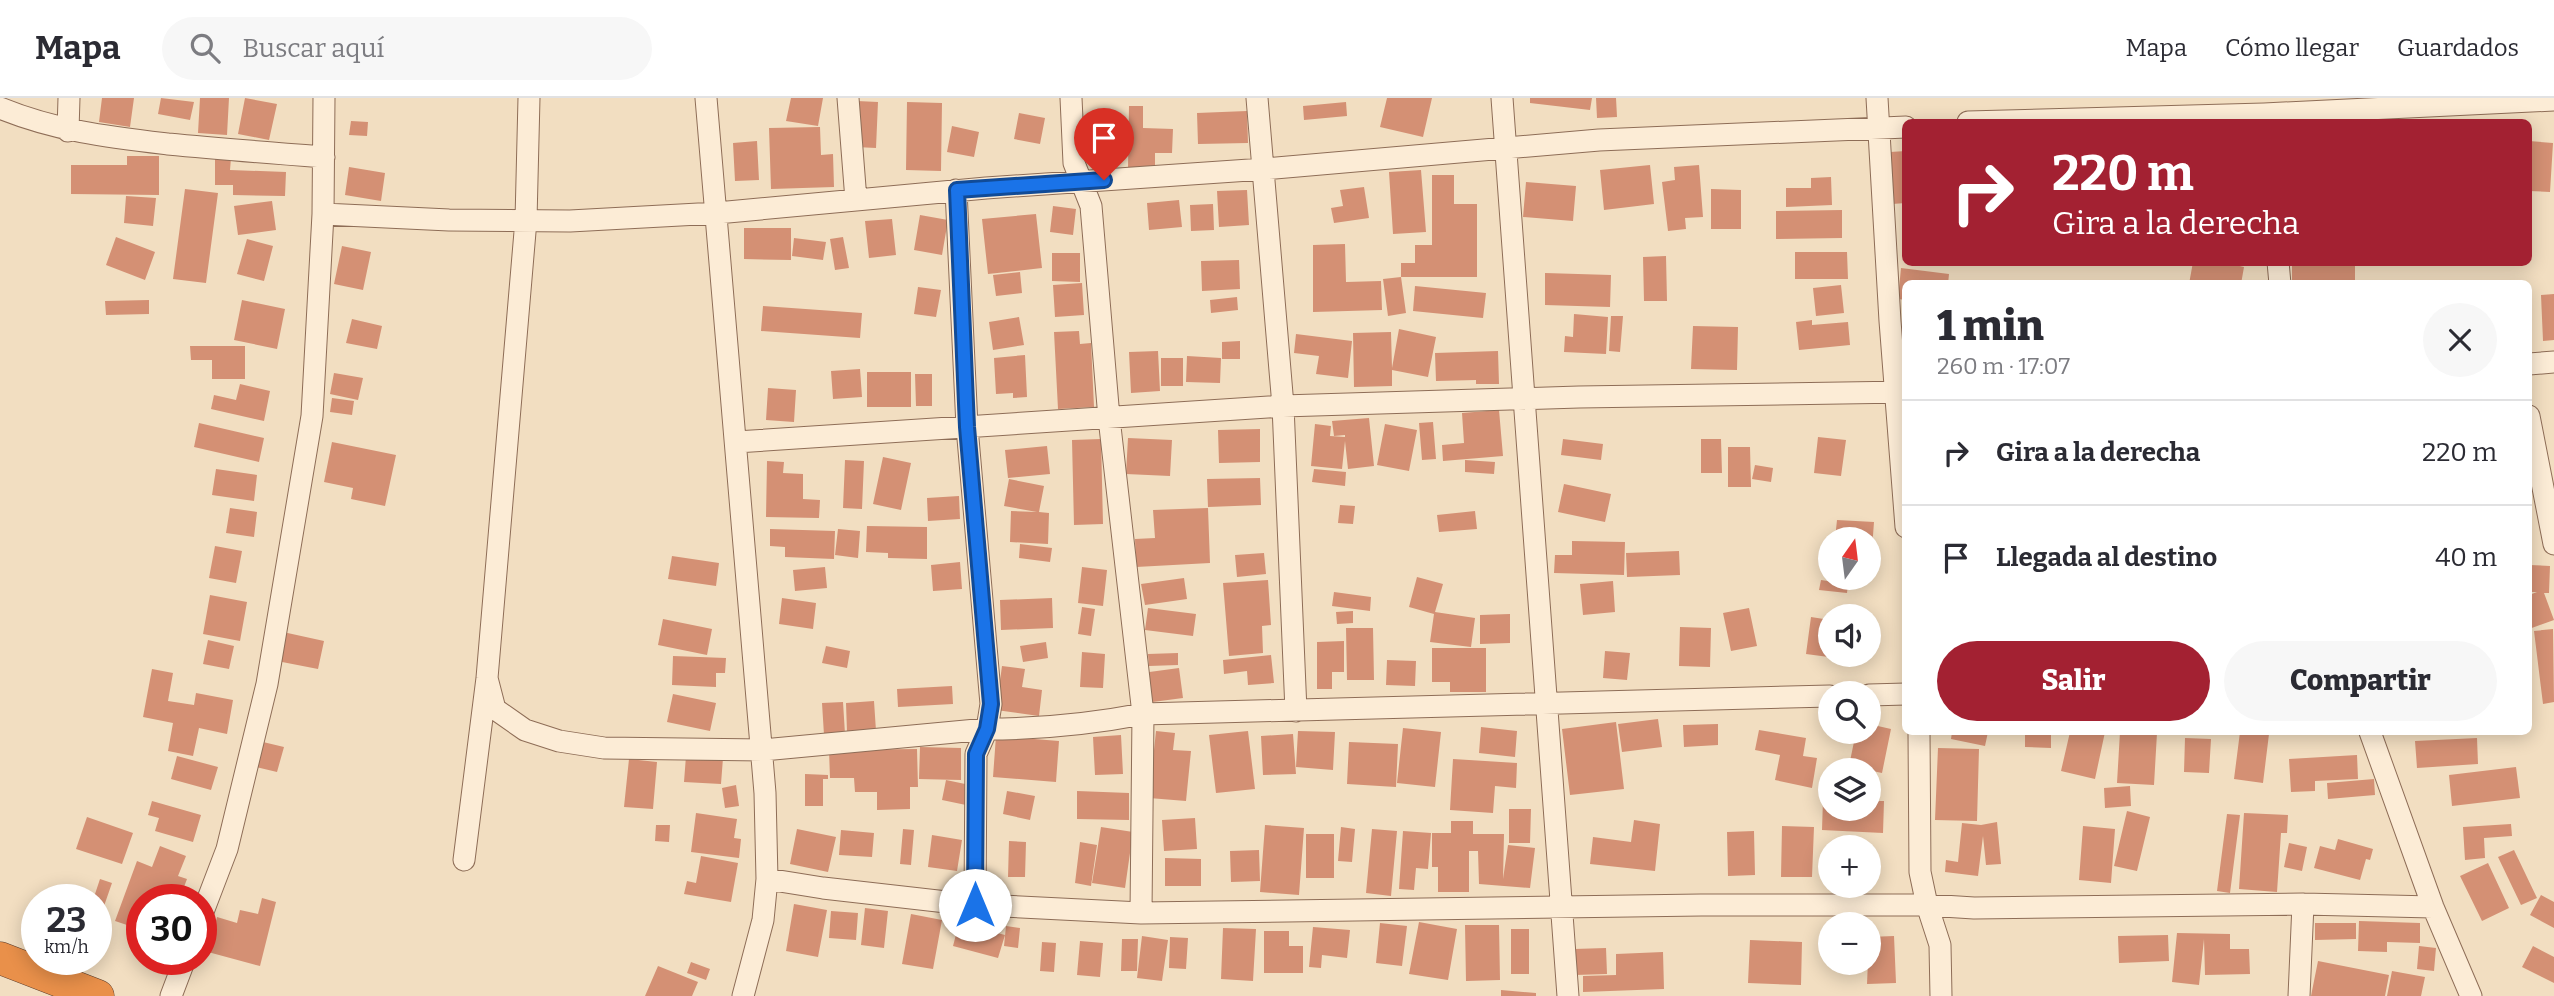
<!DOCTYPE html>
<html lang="es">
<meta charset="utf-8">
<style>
:root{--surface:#fff;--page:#f7f7f7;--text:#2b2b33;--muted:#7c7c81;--line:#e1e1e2;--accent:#a32132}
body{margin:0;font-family:Bitter,serif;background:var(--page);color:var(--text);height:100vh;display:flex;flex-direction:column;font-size:26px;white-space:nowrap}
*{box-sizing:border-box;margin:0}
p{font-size:23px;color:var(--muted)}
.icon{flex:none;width:38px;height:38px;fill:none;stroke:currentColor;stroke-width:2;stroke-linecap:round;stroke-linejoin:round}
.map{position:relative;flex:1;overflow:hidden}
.side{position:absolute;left:1902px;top:182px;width:630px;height:455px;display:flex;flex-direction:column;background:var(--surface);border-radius:10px;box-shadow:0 4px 18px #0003}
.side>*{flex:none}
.guide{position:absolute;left:1902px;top:21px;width:630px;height:147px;border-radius:10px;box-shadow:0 4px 18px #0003;background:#a32132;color:#fff;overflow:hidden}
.needle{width:46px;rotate:14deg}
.buttons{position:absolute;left:1818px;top:429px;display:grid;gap:14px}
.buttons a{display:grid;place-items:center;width:63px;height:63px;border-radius:50%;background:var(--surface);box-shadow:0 4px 18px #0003;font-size:35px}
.speed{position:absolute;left:21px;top:786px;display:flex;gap:14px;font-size:35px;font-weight:700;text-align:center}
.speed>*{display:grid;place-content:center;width:91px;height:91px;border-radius:50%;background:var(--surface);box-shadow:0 4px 18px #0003;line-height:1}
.speed small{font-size:18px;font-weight:400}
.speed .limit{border:10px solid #d22;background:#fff;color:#111}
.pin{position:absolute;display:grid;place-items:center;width:60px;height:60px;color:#fff;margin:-72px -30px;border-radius:50% 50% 50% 0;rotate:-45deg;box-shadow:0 0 7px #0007}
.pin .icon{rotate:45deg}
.me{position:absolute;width:77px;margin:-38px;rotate:0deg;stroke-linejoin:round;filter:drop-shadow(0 0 5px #0008)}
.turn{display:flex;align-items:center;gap:24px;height:147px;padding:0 35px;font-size:32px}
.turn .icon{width:91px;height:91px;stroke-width:2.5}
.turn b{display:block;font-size:49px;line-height:60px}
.round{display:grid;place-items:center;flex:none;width:74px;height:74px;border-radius:37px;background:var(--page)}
.overview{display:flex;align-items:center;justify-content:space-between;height:119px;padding:0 35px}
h1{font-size:42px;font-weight:800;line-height:52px}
.button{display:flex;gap:14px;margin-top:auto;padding:14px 35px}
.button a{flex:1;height:80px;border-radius:42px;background:var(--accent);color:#fff;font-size:28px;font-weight:800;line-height:80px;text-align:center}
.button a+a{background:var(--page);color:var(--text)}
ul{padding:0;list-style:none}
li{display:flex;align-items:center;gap:21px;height:105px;padding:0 35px;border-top:2px solid var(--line)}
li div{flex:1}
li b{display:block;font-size:26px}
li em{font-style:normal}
header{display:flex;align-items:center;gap:42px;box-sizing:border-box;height:98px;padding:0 35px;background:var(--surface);border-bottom:2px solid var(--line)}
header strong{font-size:33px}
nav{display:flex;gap:38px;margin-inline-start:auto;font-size:24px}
.search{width:490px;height:63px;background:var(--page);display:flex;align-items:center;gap:18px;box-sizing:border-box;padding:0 24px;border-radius:38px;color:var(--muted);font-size:26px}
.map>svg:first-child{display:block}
</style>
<header>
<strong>Mapa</strong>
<div class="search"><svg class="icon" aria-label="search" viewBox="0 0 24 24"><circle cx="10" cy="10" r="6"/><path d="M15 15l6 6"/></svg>Buscar aquí</div>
<nav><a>Mapa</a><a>Cómo llegar</a><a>Guardados</a></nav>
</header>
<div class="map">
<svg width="2554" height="898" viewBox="0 0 2554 898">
<rect width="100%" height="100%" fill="#f2dec1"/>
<path fill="#d49074" d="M102 0H134L130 29 99 24Z
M161 0 194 4 190 22 158 16Z
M200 0H229L227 37 198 35Z
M245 0 277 6 269 42 238 36Z
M791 0H823L818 28 786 23Z
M1387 0H1432L1423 39 1380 29Z
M1530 0H1592L1590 12 1530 5Z
M1596 0H1616L1617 19 1597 20Z
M857 3 878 4 876 50 856 49Z
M907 4 942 5 941 73 906 72Z
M1346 4 1347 18 1304 22 1303 8Z
M1129 8H1143V30L1173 31 1172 55H1155V70H1128Z
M1247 13 1248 45 1198 46 1197 15Z
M1019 15 1045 20 1040 46 1014 41Z
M351 23 368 24 367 38 349 37Z
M1098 27 1128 31 1123 61 1093 56Z
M952 28 979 34 974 59 947 54Z
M820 29 821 57 833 56 834 89 771 91 769 30Z
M757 43 759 82 735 83 733 45Z
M2529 43 2553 45 2550 94 2529 93Z
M1906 53V105L1892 106 1890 54Z
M127 58H159V97L71 96V67H127Z
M215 59 231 60 230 72 286 74 285 98 233 97V87H215Z
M1650 67 1654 106 1604 112 1600 72Z
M1699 67 1703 119 1685 120 1686 131 1668 133 1662 84 1675 82 1674 69Z
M349 69 385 75 381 103 345 97Z
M1421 72 1426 134 1393 136 1389 74Z
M1432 77H1454V106H1477V179H1401L1406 215 1388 218 1383 181 1401 179V165H1415V147H1432Z
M1831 79 1832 107 1786 109V90H1811V80Z
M1526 84 1576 88 1573 123 1523 119Z
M1364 89 1369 120 1334 125 1331 110 1343 108 1340 92Z
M185 91 218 95 206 185 173 181Z
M1711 91 1741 92V131H1711Z
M1247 92 1249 127 1219 129 1217 93Z
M126 98 156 100 153 128 124 125Z
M1179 102 1182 129 1149 132 1147 105Z
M272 103 276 132 238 137 234 108Z
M1213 106 1214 132 1191 133 1190 107Z
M1053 108 1076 111 1073 137 1050 134Z
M1842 112V140L1776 141V113Z
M1036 116 1042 170 988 176 982 121Z
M920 117 948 122 942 157 914 152Z
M892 121 896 157 869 160 865 123Z
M744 130H791V162L744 161Z
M116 139 155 154 145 182 106 167Z
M843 139 849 170 835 172 830 141Z
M794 140 826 144 823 162 792 158Z
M247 141 273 148 264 183 237 176Z
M1345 146 1346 184 1381 183 1382 212 1313 214V147Z
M342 148 371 154 363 192 334 186Z
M1795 154H1847L1848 181H1795Z
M1052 155H1080V184L1052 183Z
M1666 158 1667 203H1644L1643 159Z
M1239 162 1240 191 1202 193 1201 163Z
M2193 164H2222L2244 169 2241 186H2189Z
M2292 164H2355V186H2312V182H2292Z
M1901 170 1949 176 1948 186H1906V202L1898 201Z
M1020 174 1022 195 996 198 993 177Z
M1545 175 1611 177 1610 209 1545 207Z
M1082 185 1084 217 1055 219 1053 187Z
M1841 187 1844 215 1816 218 1813 190Z
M1415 188 1486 195 1483 220 1413 213Z
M918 189 941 192 936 219 914 216Z
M2554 196V242L2543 243 2541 197Z
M1237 199 1238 212 1211 215 1210 202Z
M149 202V216L106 217 105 203Z
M242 202 285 211 277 251 234 242Z
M763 208 862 215 860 240 761 233Z
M1574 216 1608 219 1606 256 1564 254 1565 238 1573 239Z
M1611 218H1623L1620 254 1609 253Z
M1019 219 1024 247 993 252 989 224Z
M352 221 382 228 377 251 346 245Z
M1812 222V227L1848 224 1850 247 1799 252 1796 224Z
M1693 228 1738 229 1737 272 1691 271Z
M1399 231 1436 239 1428 279 1392 272V288L1354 289 1353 235 1391 234 1392 270Z
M1079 233 1080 246 1091 245 1094 309 1058 311 1054 234Z
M1296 236 1352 243 1348 280 1316 276 1319 258 1294 255Z
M1240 243V261H1222V244Z
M190 248H245V281H212V262H191Z
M1158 253 1160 293 1131 295 1129 254Z
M1498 253 1499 286H1476V282L1436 283 1435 255Z
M1025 257 1027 299 1013 300V295L996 296 994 260Z
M1187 258 1221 260 1220 285 1186 284Z
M1161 260H1183V288H1161Z
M860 271 862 299 833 301 831 273Z
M867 274H911V309H867Z
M334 275 363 280 358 302 330 296Z
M915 276H932V308H916Z
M240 286 270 293 264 323 211 311 214 297 236 302Z
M768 290 796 292 794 324 766 322Z
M332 300 354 303 352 317 330 314Z
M1499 312 1503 358 1443 363 1442 347 1464 345 1462 315Z
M1369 320 1374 368 1348 371 1345 343 1342 371 1311 368 1315 326 1331 328 1330 338 1345 339V337L1334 338 1332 323Z
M1433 324 1436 361 1422 362 1419 325Z
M199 325 264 340 259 364 194 349Z
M1385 326 1417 332 1409 373 1377 367Z
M1260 331V364L1219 365 1218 332Z
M1818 339 1846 342 1841 378 1814 375Z
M1128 340 1172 342 1170 378 1126 376Z
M1101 341 1103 426 1074 427 1072 342Z
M1563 341 1603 346 1601 362 1561 357Z
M1701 341H1721L1722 375H1701Z
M332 344 396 357 385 408 351 401 353 390 324 384Z
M1047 348 1050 376 1008 380 1005 352Z
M1728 349H1750L1751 389H1728Z
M883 359 911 365 901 412 873 406Z
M845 362 864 363 862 411 843 410Z
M1465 362 1495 364 1494 376 1465 374Z
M767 363 784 364 783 375 803 376V401L820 402 819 420 766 419Z
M1755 367 1773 370 1771 384 1752 381Z
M216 371 257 377 254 403 212 397Z
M1314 371 1346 374 1345 388 1312 384Z
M1260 380 1261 407 1208 409 1207 381Z
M1009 381 1044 388 1039 414 1049 415 1048 446 1010 444 1011 413 1037 414 1004 408Z
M1564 386 1611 396 1605 424 1558 414Z
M959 398 960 421 928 423 927 400Z
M1340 407 1355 408 1353 426 1338 425Z
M230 410 257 414 254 439 226 435Z
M1208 410 1210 465 1136 469 1135 441 1155 440 1153 412Z
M1475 413 1477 431 1439 434 1437 417Z
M1837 422 1874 424 1872 451H1869V441H1835Z
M867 428 927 429V461L888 460V455L866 454Z
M770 431 835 433 834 461 785 459V449L770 448Z
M838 431 860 433 858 460 835 457Z
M1572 443 1625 444 1624 477 1554 475 1555 457H1572Z
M1020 446 1052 450 1050 464 1019 460Z
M215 448 242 453 236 485 209 480Z
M1679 453 1680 477 1627 479 1626 455Z
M1264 455 1266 476 1237 479 1235 457Z
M672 458 719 465 716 488 668 481Z
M960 464 962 491 933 493 931 467Z
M2529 467 2550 468 2549 495H2544L2554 522 2529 531V497L2537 494H2529Z
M825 469 827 490 795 493 793 472Z
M1082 469 1107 472 1103 508 1078 505Z
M1417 479 1443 486 1435 514 1475 520 1471 549 1430 544 1434 516 1409 509Z
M1184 480 1187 501 1145 507 1141 486Z
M1268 482 1271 527 1262 528 1263 555 1229 558 1223 485Z
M1821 482 1848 486 1847 495 1819 492Z
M1613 483 1615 514 1583 517 1580 486Z
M1334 494 1371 499 1370 513 1332 508Z
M210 497 247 504 240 543 203 536Z
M782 500 816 505 813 531 779 526Z
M1052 500 1053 530 1001 532 1000 502Z
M1082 509 1095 511 1091 538 1078 536Z
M1148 510 1196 516 1193 538 1145 532Z
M1749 510 1757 548 1731 553 1723 515Z
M1353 513V525L1337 526 1336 514Z
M1510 516V545L1480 546V517Z
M1811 519 1830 522V556H1859V563L1806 556Z
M663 521 712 531 707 557 658 547Z
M1680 529 1711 530 1710 569 1679 568Z
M1346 530H1373L1374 582H1347Z
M2553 531 2554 604 2543 606 2534 533Z
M283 534 324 543 318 571 277 563Z
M208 542 234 548 229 571 203 566Z
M1344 543V574H1332V591H1317V544Z
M1046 544 1048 560 1023 564 1020 548Z
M826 548 850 553 847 570 822 565Z
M1432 550H1486V594H1450V584H1432Z
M1605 553 1630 555 1627 582 1603 580Z
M1082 554 1105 556 1103 590 1080 589Z
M1178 555V567L1149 568 1148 556Z
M1271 557 1274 585 1248 587 1247 573 1224 576 1223 562Z
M673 558 726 560 725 575H716V589L672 587Z
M1387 562 1416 563 1415 588 1386 587Z
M1002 568 1025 571 1022 589 1042 592 1039 618 996 612Z
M1179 570 1183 600 1145 605 1142 575Z
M152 571 173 575 168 603 194 607 196 595 233 602 227 636 199 630 193 658 168 653 173 625 143 619Z
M952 588 953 606 898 609 897 591Z
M673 596 716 605 710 633 667 624Z
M874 603 876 633 847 634 846 605Z
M843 604 845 636 824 637 822 605Z
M1658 621 1662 649 1622 654 1618 626Z
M1616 624 1624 691 1570 697 1562 631Z
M1718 626V647L1684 649 1683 627Z
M1869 626 1891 631 1882 675 1849 668 1856 634H1869Z
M1481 629 1517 633 1515 659 1479 655Z
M1403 630 1441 634 1435 689 1397 685Z
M1759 632 1806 640 1803 658 1817 660 1812 690 1775 682 1780 657 1755 652Z
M1156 633 1175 635 1173 652 1191 653 1186 703 1149 700Z
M1248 633 1255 691 1216 695 1209 637Z
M1298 633 1335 634 1333 672 1296 669Z
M1952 634H1988L1985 648 1951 641Z
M2025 634H2051V650L2025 649Z
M2070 634H2105L2095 681 2061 673Z
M2120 634 2157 635 2154 687 2117 685Z
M2240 634 2269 636 2263 685 2234 681Z
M1293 636 1296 676 1263 677 1261 638Z
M1121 637 1123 676 1095 677 1093 639Z
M996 638 1059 643 1056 684 993 679Z
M2185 640 2211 641 2209 675 2184 674Z
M2477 640 2478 666 2417 670 2415 643Z
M263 644 284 649 277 674 256 669Z
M1349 644 1398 646 1396 689 1347 686Z
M920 649 961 650V682L919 681Z
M1938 650 1979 651 1977 723 1935 722Z
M917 651 918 689H910V711L877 712V694H855L854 680H830L829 652Z
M2357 657 2358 681 2315 683V693L2291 694 2289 661Z
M177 658 218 669 211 692 171 681Z
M686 658 723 660 721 686 684 684Z
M629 661 657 664 653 711 624 709Z
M1453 661 1517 665 1516 690 1495 688 1493 715 1450 712Z
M2516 669 2520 700 2452 708 2449 677Z
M805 676 828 677V681H823V708H805Z
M2374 681 2375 697 2328 701 2327 685Z
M946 682 970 687 966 707 942 702Z
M736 687 739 708 725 710 722 690Z
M2130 688 2131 708 2105 710 2104 690Z
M1007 693 1035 698 1030 722 1003 716Z
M1077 693 1129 695V722L1077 721Z
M1823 701H1830V710H1869V703H1884L1883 735 1822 732Z
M152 703 201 717 193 744 155 733 159 720 148 717Z
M1509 711H1531L1530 745H1509Z
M2127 713 2150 719 2137 773 2114 768Z
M696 715 737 721 734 740 741 741 739 760 691 754Z
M2244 715 2288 717 2287 735H2281L2277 794 2239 791Z
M2227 716 2240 717 2230 795 2217 793Z
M87 719 133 735 122 766 76 751Z
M1195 720 1197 751 1164 753 1162 722Z
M1634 722 1660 726 1655 773 1590 766 1593 739 1631 744Z
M1451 723H1473V736H1504L1503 781 1508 747 1535 750 1530 790 1479 786 1478 753H1469V794H1438V769H1432V735H1451Z
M1997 724 2001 766 1986 767 1983 738 1978 778 1945 774 1946 762 1958 764 1962 725 1981 727Z
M2511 726 2512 738 2484 740 2485 760 2465 762 2463 729Z
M656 727H670L669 744 655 743Z
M1265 727 1304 730 1299 797 1260 794Z
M1782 728 1814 729 1812 779H1781Z
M2083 728 2115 731 2111 785 2079 782Z
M1101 729 1133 734 1125 790 1092 785Z
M1341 729 1355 731 1352 764 1338 763Z
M797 731 836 739 828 774 790 766Z
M903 731 914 732 911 767 900 766Z
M1372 731 1397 733 1391 798 1366 795Z
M841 732 874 735 872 759 839 757Z
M1403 733 1431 735 1428 771 1416 770 1414 792 1399 791Z
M1754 733 1755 777 1728 778 1727 734Z
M1306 736H1334V780H1306Z
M932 737 962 742 957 773 928 769Z
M2338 741 2373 751 2370 762 2366 761 2360 782 2314 770 2320 748 2335 752Z
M1009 743 1026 744 1025 779H1008Z
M1080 744 1097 747 1091 788 1075 785Z
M2289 745 2307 749 2302 773 2284 769Z
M160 748 186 758 178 778 187 781 179 802H142V843L127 838 130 828 115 823 137 763 152 769Z
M1259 752 1260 783 1231 784 1230 753Z
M2514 752 2537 800 2521 807 2498 759Z
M701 758 738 765 731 804 684 796 687 783 696 785Z
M1165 760 1201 761V788H1165Z
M2488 765 2509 810 2482 823 2460 778Z
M100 781 112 785 104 808 96 806V802H93Z
M2541 797 2554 804V830L2530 817Z
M262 800 276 804 260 868 208 854 217 819 237 825 240 812 258 816Z
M794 806 827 812 818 859 786 853Z
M865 810 888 813 884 850 861 847Z
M831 813 858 815 856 842 829 840Z
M911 816 942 822 933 871 902 866Z
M2359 823 2420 825V845L2387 844V854L2358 853Z
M1419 824 1457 831 1448 882 1409 876Z
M959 825 1005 837 998 860 953 848Z
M1380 825 1407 828 1402 868 1376 865Z
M2315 825H2356V841L2315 842Z
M1465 827H1499L1500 882 1466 883Z
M1006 828 1020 830 1018 850 1004 848Z
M1313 829 1350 832 1347 860 1322 857 1321 870 1309 869Z
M1223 830 1256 831 1253 883 1221 881Z
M1511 831H1529V876H1511Z
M1264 833H1289V848H1303V875H1264Z
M2177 835 2230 836V851H2249L2250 876 2205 877 2204 841 2199 887 2172 884Z
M2168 837 2169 863 2119 865 2118 838Z
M1142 838 1168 842 1162 883 1137 880Z
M1894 838 1896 885 1867 886 1869 839Z
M1170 839 1188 840 1186 871 1169 870Z
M1122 841H1138L1137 873H1121Z
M1750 842 1802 844 1801 887 1748 885Z
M1080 843 1103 845 1100 879 1077 877Z
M1042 844 1056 845 1054 874 1040 873Z
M2419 848 2436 850 2434 873 2417 871Z
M2533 848 2554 859V885L2522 869Z
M1606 850 1607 876 1575 877 1574 851Z
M1663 854 1664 891 1583 894V878L1616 877V856Z
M2318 863 2389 877 2385 898H2311Z
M691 864 710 871 706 882 687 875Z
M658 868 698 884 692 898H645Z
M2392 873 2425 879 2421 898H2387Z
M1501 892 1536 895V898H1501Z"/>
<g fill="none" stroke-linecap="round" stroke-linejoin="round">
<defs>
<path id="minor" d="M706 0 765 695 767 781 763 822 743 898
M848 0 856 102
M1071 0 1074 65 1091 108 1109 320 1143 616 1141 815
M1257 0 1283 308 1296 613
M1502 0 1568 898
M1877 0 1890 223 1906 429
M0 10C56 33 109 39 168 46 220 51 272 55 324 59
M1968 24 2264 16 2554 2
M68 33 69 0
M956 92 967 329 991 606 987 631 976 656 975 807
M323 116 449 122 570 123 717 115 986 90 1264 71 1599 42 1906 29
M2278 164 2280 186
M2529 266 2554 264
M2529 318 2554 446
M736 344 1283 308 1579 299 1906 294
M487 580 495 611 525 632 559 643 604 650 763 652 987 631C1039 631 1091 626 1143 616L1830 598
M1869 597 1906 596
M1919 634 1920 774 1927 807 1940 847 1941 898
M2370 634 2433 809 2471 898
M464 762 487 580 526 122 529 0
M767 781 823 790 964 806 1141 815 1701 807H1927L1974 810 2303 806 2433 809
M201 819 227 751 267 586 312 318 323 116 324 0
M171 898 185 861
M2299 898 2303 806"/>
<path id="highway" d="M0 860 98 898"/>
</defs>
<use href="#minor" stroke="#8e6d57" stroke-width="23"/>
<use href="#highway" stroke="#5b3c2b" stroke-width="33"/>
<use href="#minor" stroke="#fcecd6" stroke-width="21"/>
<use href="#highway" stroke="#e9904a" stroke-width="32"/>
</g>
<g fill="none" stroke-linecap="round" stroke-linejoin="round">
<defs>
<path id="route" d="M975 807 976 656 987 631 991 606 967 329 957 92 1104 82"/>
</defs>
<use href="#route" stroke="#114b97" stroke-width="18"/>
<use href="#route" stroke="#1a73e8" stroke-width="12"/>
</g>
</svg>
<div class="buttons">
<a><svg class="needle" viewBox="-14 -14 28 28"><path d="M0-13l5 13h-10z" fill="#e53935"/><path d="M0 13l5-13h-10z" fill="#7c7c81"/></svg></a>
<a><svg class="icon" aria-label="sound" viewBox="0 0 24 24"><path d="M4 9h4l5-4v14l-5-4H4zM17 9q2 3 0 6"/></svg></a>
<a><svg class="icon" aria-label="search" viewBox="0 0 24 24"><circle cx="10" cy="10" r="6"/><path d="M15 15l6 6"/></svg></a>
<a><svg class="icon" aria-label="layers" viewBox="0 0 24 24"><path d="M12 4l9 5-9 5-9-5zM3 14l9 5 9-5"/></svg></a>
<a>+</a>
<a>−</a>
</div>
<div class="speed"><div>23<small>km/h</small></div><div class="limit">30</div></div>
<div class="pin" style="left:1104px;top:82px;background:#d93025"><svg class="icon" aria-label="arrive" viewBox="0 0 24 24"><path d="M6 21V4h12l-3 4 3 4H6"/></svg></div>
<svg class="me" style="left:975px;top:807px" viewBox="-20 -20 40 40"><circle r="19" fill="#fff"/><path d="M0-13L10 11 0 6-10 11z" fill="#1a73e8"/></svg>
<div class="guide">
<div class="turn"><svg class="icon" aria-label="right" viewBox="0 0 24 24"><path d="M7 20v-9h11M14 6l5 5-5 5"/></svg><div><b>220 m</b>Gira a la derecha</div></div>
</div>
<section class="side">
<div class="overview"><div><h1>1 min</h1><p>260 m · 17:07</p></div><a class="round"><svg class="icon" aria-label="close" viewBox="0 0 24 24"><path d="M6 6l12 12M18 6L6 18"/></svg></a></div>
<ul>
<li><svg class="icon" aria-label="right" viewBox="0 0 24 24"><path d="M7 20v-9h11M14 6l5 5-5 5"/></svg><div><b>Gira a la derecha</b></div><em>220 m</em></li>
<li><svg class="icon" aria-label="arrive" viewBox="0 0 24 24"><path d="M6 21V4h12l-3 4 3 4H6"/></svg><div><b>Llegada al destino</b></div><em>40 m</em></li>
</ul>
<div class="button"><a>Salir</a><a>Compartir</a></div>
</section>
</div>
